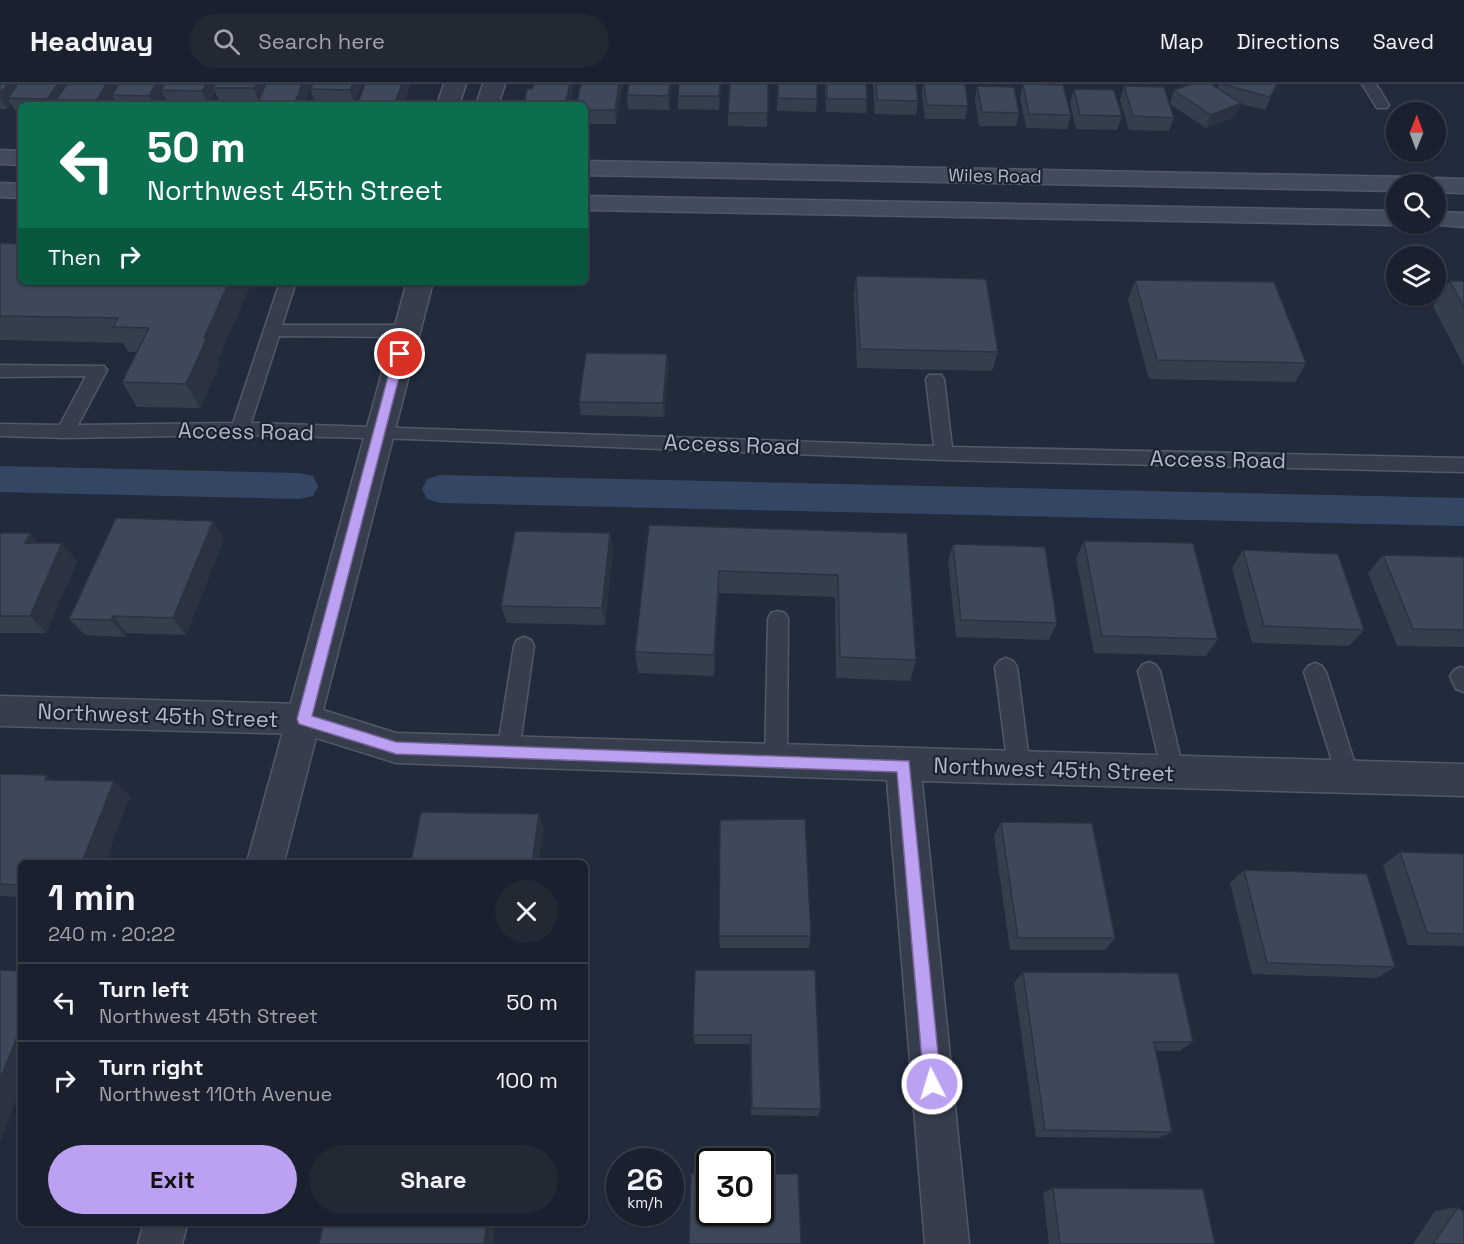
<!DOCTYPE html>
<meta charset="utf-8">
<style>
:root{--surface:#1a202d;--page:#232835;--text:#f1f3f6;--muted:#9fa3aa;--line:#383e49;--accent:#bca0f2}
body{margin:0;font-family:"Space Grotesk",sans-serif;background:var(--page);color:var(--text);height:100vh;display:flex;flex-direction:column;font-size:22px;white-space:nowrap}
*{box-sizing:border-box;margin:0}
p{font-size:20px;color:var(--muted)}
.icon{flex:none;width:33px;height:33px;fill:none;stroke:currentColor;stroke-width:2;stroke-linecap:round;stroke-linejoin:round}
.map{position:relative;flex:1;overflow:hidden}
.details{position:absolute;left:18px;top:776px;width:570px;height:366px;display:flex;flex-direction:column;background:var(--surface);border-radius:9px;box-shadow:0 2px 4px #0004,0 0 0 2px var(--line)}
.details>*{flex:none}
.guide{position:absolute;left:18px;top:18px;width:570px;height:183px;border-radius:9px;box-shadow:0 2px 4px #0004,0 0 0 2px var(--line);background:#0b6e4f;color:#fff;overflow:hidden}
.needle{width:39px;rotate:1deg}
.fabs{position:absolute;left:1386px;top:18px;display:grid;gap:12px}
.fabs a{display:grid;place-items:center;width:60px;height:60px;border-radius:50%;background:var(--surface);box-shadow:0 2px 4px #0004,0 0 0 2px var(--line);font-size:30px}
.speed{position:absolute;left:606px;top:1064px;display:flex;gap:12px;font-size:30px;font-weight:700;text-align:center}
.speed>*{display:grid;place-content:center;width:78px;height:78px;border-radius:50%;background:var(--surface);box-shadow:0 2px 4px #0004,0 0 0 2px var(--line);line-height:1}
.speed small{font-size:15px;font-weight:400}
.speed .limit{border:3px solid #111;border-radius:9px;background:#fff;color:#111}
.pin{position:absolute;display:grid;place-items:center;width:51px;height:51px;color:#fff;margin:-26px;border:3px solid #fff;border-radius:50%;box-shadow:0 2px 6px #0007}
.me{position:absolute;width:66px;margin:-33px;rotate:355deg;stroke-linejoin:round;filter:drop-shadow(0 0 4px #0008)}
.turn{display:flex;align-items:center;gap:21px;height:126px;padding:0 30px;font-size:27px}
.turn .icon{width:78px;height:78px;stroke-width:2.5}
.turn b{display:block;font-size:42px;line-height:51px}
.then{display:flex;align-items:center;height:57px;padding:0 30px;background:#0003;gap:12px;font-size:22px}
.round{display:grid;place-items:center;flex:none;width:63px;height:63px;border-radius:32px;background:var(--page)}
.head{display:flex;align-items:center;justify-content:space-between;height:102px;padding:0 30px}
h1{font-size:36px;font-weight:800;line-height:45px}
.action{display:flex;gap:12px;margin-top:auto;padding:12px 30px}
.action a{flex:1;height:69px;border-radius:36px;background:var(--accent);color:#111;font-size:24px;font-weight:800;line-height:69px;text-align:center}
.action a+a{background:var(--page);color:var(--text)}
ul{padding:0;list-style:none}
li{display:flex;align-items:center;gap:18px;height:78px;padding:0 30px;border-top:2px solid var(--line)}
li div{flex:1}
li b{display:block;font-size:22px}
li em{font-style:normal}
header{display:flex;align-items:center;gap:36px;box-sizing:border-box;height:84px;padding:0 30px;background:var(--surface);border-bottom:2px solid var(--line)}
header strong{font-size:28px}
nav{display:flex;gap:33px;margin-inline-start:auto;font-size:21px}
.search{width:420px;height:54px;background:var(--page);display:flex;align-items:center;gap:15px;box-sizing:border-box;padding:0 21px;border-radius:33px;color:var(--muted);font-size:22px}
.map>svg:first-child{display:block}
</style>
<header>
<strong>Headway</strong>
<div class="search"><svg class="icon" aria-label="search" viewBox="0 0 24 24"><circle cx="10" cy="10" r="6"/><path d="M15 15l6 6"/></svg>Search here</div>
<nav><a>Map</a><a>Directions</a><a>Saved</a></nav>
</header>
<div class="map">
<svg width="1464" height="1160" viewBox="0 0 1464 1160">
<rect width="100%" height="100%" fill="#222b3c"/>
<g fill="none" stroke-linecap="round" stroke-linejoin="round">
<path fill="#354664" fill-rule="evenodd" d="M0 382 300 389 313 392 318 402 313 412 300 415 0 408Z
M440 391 1464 414V442L440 419 427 415 422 405 427 395Z"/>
<defs>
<path id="service" d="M1362 0H1376L1389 21 1387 24H1377Z
M1436 117 1441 119 1450 135 1447 138 1442 140 1436 137Z
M280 198H296L282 241H405L411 243 413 247 411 251 405 253 279 252 251 339 934 362 926 295 929 291H941L944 295 952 363 1464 374V388L944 376 408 355 240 351 65 354 0 352V340L60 341 86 292 0 293V281L104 282 107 286 78 341 233 339Z
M778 527 785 529 788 535 787 677 784 684 776 687 768 684 765 677 768 535 771 529Z
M524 553 531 556 534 562 519 668 516 675 508 678 500 675 497 668 514 562 517 556Z
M1006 574 1013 577 1017 583 1030 684 1027 691 1019 694 1011 691 1008 684 995 583 999 577Z
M1149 578 1156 581 1160 587 1184 689 1181 696 1173 699 1165 696 1162 689 1138 587 1142 581Z
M1315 579 1322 582 1326 588 1359 693 1356 700 1348 703 1340 700 1337 693 1304 588 1308 582Z
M1461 583 1464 584V608L1456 605 1450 592 1454 586Z"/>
<path id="minor" d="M444 0H466L459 21H437Z
M483 0H505L498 21H476Z
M0 612 304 620 396 649 1464 680V712L922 697 969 1160H925L887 696 396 679 304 650 0 642Z"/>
<path id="tertiary" d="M407 198H433L284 778H247Z
M144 1138H188L182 1160H138Z"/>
<path id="secondary" d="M0 66 21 67V81L0 80Z
M585 77 1405 93 1413 95 1417 100H1396V107L585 91Z
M1436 94 1464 95V109L1436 108V100H1425L1428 96Z
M0 99 21 100V114L0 113Z
M585 112 1396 127V140H1403L1396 141 585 126Z
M1436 128 1464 129V143L1428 140H1436Z"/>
</defs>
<use href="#service" stroke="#515867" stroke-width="3"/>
<use href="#minor" stroke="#515867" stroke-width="3"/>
<use href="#tertiary" stroke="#515867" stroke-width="3"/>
<use href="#secondary" stroke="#515867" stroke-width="3"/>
<use href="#service" fill="#363d4c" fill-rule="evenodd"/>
<use href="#minor" fill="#363d4c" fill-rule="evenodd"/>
<use href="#tertiary" fill="#363d4c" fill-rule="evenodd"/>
<use href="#secondary" fill="#434c5f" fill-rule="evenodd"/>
</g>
<path fill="#343f4e" d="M0 0H312L304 21H257L259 17H219L215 8 208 20 167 19 164 12 158 21H117L113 13 109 21H21V27H16L11 20 7 25H0Z
M363 0 354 19H315L310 5Z
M623 0 616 40H585V21Z
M672 0 669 26 628 25 627 11Z
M721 0 719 26 678 25V12Z
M768 0 767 43 728 42V29Z
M778 0 817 15 816 28 777 27Z
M825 0H866L867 15 866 29 826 28Z
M873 0H916L918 17 916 31 875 30Z
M923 0H965L968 22 965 35H925L922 10Z
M1023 0 1071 31 1067 45 1026 44 1020 13Z
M1219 0H1277L1265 26 1241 20 1235 33 1206 44 1170 20 1174 6 1218 4Z
M977 2 1019 29 1016 42H979L975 16Z
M1124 2 1174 34 1169 47 1129 46 1120 16Z
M1074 5 1122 32 1117 46 1076 45 1070 18Z
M0 159 252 198 218 275 220 279 200 324 137 323 122 298 137 268H128L123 259 0 256Z
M856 192 998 268 992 287 857 284 854 212Z
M1135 196 1306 279 1295 298 1149 295 1128 216Z
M1450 197H1464V282L1433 222Z
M667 270 668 284 664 333 581 331 579 318Z
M649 441 907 449 916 576 910 597 836 594 835 513 719 509 714 592 638 589 635 568Z
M0 449 38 459 77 477 46 549H0Z
M610 449 613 467 605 541 507 539 501 522Z
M224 455 186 551 127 549 125 553 85 551 69 535Z
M1084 457 1218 555 1206 572 1094 569 1076 474Z
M953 460 1057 539 1049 556 956 553 948 477Z
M1243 466 1364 546 1349 562 1252 559 1232 484Z
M1383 471 1464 473V563L1397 562 1368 489Z
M0 690 46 691 52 696 130 712 105 778H21V813L0 812Z
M1001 738 1115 854 1105 866H1010L994 752Z
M1400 768 1464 770V862L1408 861 1383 781Z
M1244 786 1395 883 1377 894 1252 890 1230 799Z
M719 852H811L809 864H720Z
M695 886 821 1025 818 1032 751 1031 750 960H695L693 951Z
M1023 888 1193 958 1179 967H1155L1172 1048 1158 1054 1036 1053 1014 899Z
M1053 1104 1215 1160H1049L1043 1109Z
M1458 1123 1464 1160H1413L1435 1127Z"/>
<path fill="#2b3340" d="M8 0H26L8 14 11 20 7 25 0 14V10Z
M58 0H73L56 16 59 21H51L47 15Z
M106 0H115L118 5 112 11 113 13 109 21H100L97 16Z
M156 0H170L161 6 164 12 158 21H153L149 12Z
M206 0H219L213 4 215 8 208 20 202 7Z
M256 0H267L259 17 254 4Z
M302 0H312L304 21H294Z
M353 0H363L354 19 350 6Z
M402 0H411L403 21H394Z
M570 0H574L570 21H565Z
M619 0H623L616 40 615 26Z
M670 0 672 1 669 26 668 12Z
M720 0H721L719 26V12Z
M1241 19 1235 33 1206 44 1211 31Z
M229 198H252L218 275 220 279 200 324 186 300 204 254Z
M667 270 668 284 664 333 663 319Z
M213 437 224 455 186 551 173 534Z
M30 449 45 467 25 459Z
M610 449 613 467 605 541 602 524Z
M62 459 77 477 46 549 30 532Z
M719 487V509L714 592V571Z
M113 532 127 549 125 553 111 536Z
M46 691 64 706 45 696Z
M114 697 130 712 105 778H82Z
M539 730 544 744 539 778H532Z
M21 943V1005L0 1059V995Z
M487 1138H496L493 1160H484Z"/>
<path fill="#3d495b" stroke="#2b3340" stroke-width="1.5" d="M0 0H8L0 10Z
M18 0H58L47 15 8 14Z
M67 0H106L97 16H56Z
M119 0H156L149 12 112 11Z
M164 0H206L202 7 161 6Z
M215 0H256L254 4H213Z
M266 0H302L294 20H257Z
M313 0H353L350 6 310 5Z
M365 0H402L394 21H357Z
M534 0H570L565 21H524L527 5H532Z
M581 0H619L615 26H585V21H576Z
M629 0H670L668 12 627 11Z
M679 0H720L719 12H678Z
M730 0H768V29H728Z
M778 0H817V15L778 14Z
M827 0H866L867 15H827Z
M876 0H916L918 17 877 16Z
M924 0H965L968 22 927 21Z
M1023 0 1063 1 1071 31 1029 30Z
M1192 0H1211L1241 19 1211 31 1174 6Z
M1222 0H1277L1270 13Z
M977 2 1014 3 1019 29 982 28Z
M1124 2 1164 3 1174 34 1133 32Z
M1074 5 1114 6 1122 32 1080 31Z
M0 159 21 160V198H229L204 254H207L186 300 122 298 149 244 113 243 118 234 0 232Z
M856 192 986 195 998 268 860 265Z
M1135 196 1274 198 1306 279 1157 276Z
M1450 197H1464V224Z
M586 269 667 270 663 319 579 318Z
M116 434 213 437 173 534 113 532 111 536 69 535Z
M649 441 907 449 916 576 840 573 838 491 719 487 714 571 635 568Z
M515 447 610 449 602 524 501 522Z
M0 449H30L25 459H62L30 532H0Z
M1084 457 1193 459 1218 555 1102 552Z
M953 460 1045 463 1057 539 961 536Z
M1243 466 1338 470 1364 546 1264 542Z
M1383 471 1464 473V546L1413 545Z
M0 690 46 691 45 696 114 697 82 778H21V801L0 800Z
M421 728 539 730 532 778H411Z
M805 735 811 852H719L720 736Z
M1001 738 1092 739 1115 854H1018Z
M1400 768 1464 770V850L1427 849Z
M1244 786 1367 790 1395 883 1267 879Z
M0 886 21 887V943L0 995Z
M695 886H815L821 1025 752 1024 751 951H693Z
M1023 888 1178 889 1193 958H1154L1172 1048 1045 1046Z
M691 1090H710V1128H760V1090H798L801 1160H689Z
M1053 1104 1203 1105 1215 1160H1060Z
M1458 1123 1464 1128V1160H1433Z
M324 1138H487L484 1160H319Z"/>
<path fill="#bca0f2" stroke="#7a689d" stroke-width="1.5" d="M400 267 405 270 312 632 396 658 909 677 941 1000 938 1007 932 1009 926 1007 924 1000 897 688 396 670 299 640 297 635 394 270Z"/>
<g text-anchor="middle" stroke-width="4.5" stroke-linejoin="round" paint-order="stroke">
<g font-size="18" fill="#b1b8c8" stroke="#1b2331">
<text transform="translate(995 92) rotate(1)" y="6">Wiles Road</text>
</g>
<g font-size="22" fill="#b1b8c8" stroke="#1b2331">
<text transform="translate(246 347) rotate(1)" y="8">Access Road</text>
<text transform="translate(732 360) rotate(2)" y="8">Access Road</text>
<text transform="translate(1218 375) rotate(1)" y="8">Access Road</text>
<text transform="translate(158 631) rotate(2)" y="8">Northwest 45th Street</text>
<text transform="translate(1054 685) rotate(2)" y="8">Northwest 45th Street</text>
</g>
</g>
</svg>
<div class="fabs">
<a><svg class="needle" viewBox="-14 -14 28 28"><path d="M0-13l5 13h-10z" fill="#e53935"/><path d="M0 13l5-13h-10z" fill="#9fa3aa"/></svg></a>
<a><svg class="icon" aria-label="search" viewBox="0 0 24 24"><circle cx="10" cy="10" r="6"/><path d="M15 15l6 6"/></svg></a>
<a><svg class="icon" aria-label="layers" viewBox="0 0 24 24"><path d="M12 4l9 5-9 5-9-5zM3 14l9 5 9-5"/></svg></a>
</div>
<div class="speed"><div>26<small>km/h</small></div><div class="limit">30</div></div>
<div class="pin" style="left:400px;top:270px;background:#d93025"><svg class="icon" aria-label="arrive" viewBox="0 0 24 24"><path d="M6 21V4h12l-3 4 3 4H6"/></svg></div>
<svg class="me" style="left:932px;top:1000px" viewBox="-20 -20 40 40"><circle r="17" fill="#bca0f2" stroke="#fff" stroke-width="3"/><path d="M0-11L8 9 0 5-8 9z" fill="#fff"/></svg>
<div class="guide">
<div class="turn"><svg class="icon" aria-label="left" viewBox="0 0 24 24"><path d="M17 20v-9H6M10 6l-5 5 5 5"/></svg><div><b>50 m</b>Northwest 45th Street</div></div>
<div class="then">Then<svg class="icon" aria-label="right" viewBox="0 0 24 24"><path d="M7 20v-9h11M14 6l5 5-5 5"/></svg></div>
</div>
<section class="details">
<div class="head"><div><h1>1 min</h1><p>240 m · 20:22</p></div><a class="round"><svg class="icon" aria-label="close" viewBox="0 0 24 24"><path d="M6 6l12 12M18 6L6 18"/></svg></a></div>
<ul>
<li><svg class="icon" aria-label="left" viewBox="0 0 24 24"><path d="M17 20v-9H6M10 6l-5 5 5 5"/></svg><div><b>Turn left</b><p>Northwest 45th Street</p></div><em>50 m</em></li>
<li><svg class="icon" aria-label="right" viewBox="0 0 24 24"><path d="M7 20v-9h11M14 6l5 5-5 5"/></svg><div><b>Turn right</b><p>Northwest 110th Avenue</p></div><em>100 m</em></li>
</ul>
<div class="action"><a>Exit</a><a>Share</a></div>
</section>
</div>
